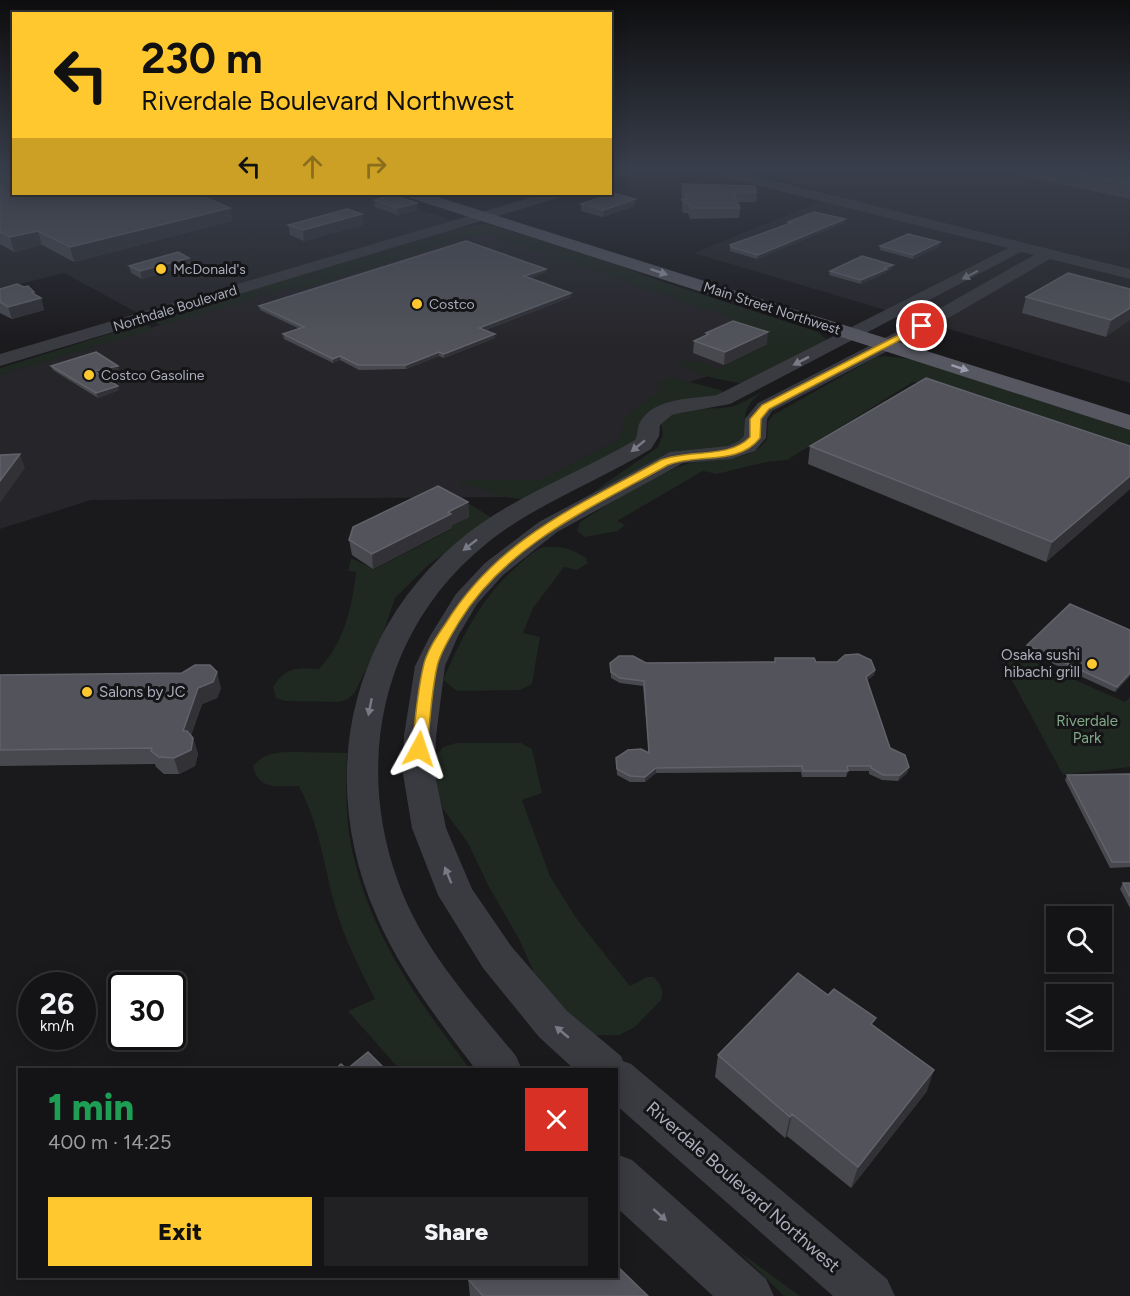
<!DOCTYPE html>
<meta charset="utf-8">
<style>
:root{--surface:#141315;--page:#212022;--text:#f1f3f6;--muted:#9d9ea0;--line:#333234;--accent:#ffc82e}
body{margin:0;font-family:Figtree,sans-serif;background:var(--page);color:var(--text);height:100vh;display:flex;flex-direction:column;font-size:22px;white-space:nowrap}
*{box-sizing:border-box;margin:0}
p{font-size:20px;color:var(--muted)}
.icon{flex:none;width:33px;height:33px;fill:none;stroke:currentColor;stroke-width:2;stroke-linecap:round;stroke-linejoin:round}
.map{position:relative;flex:1;overflow:hidden}
.drawer{position:absolute;left:18px;top:1068px;width:600px;height:210px;display:flex;flex-direction:column;background:var(--surface);border-radius:0px;box-shadow:0 3px 15px #0003,0 0 0 2px var(--line)}
.drawer>*{flex:none}
.hud{position:absolute;left:12px;top:12px;width:600px;height:183px;border-radius:0px;box-shadow:0 3px 15px #0003,0 0 0 2px var(--line);background:#ffc82e;color:#111;overflow:hidden}
.tools{position:absolute;left:1046px;top:906px;display:grid;gap:12px}
.tools a{display:grid;place-items:center;width:66px;height:66px;border-radius:0px;background:var(--surface);box-shadow:0 3px 15px #0003,0 0 0 2px var(--line);font-size:30px}
.speed{position:absolute;left:18px;top:972px;display:flex;gap:12px;font-size:30px;font-weight:700;text-align:center}
.speed>*{display:grid;place-content:center;width:78px;height:78px;border-radius:50%;background:var(--surface);box-shadow:0 3px 15px #0003,0 0 0 2px var(--line);line-height:1}
.speed small{font-size:15px;font-weight:400}
.speed .limit{border:3px solid #111;border-radius:9px;background:#fff;color:#111}
.pin{position:absolute;display:grid;place-items:center;width:51px;height:51px;color:#fff;margin:-26px;border:3px solid #fff;border-radius:50%;box-shadow:0 2px 6px #0007}
.me{position:absolute;width:66px;margin:-33px;rotate:5deg;stroke-linejoin:round;filter:drop-shadow(0 0 4px #0008)}
.turn{display:flex;align-items:center;gap:21px;height:126px;padding:0 30px;font-size:27px}
.turn .icon{width:78px;height:78px;stroke-width:2.5}
.turn b{display:block;font-size:42px;line-height:51px}
.lanes{display:flex;align-items:center;height:57px;padding:0 30px;background:#0003;justify-content:center;gap:30px;direction:ltr}
.lanes .off{opacity:.35}
.round{display:grid;place-items:center;flex:none;width:63px;height:63px;border-radius:0px;background:var(--page)}
.overview{display:flex;align-items:center;justify-content:space-between;height:102px;padding:0 30px}
h1{font-size:36px;font-weight:800;line-height:45px;color:#1e9e55}
.cta{display:flex;gap:12px;margin-top:auto;padding:12px 30px}
.cta a{flex:1;height:69px;border-radius:0px;background:var(--accent);color:#111;font-size:24px;font-weight:800;line-height:69px;text-align:center}
.cta a+a{background:var(--page);color:var(--text)}
.map>svg:first-child{display:block}
</style>
<div class="map">
<svg width="1130" height="1296" viewBox="0 0 1130 1296">
<rect width="100%" height="100%" fill="#1a191c"/>
<path fill="#262529" d="M724 167H1130V383L694 253 837 195Z
M0 179 14 194H374L792 337 715 374 676 386 624 441 518 497 91 500 0 529V375L160 325 64 273 0 289Z"/>
<path fill="#1f2821" d="M488 224 608 261 660 281 818 332 827 340 742 383C727 382 684 373 677 360L693 363 698 361 718 369 765 344 726 324 734 319 486 234 462 239 299 290 292 287 162 326 151 319 474 225Z
M144 323 154 329 0 375V368Z
M884 356 912 359 1130 430V445L939 382H913L787 460 766 462 717 474 703 471 617 521 625 525 618 531 585 537 577 531 580 522C607 505 666 467 695 462 720 457 751 463 767 439L768 422 773 415 876 357Z
M674 378 721 390 725 394 687 401 637 442 524 499C501 500 482 485 460 484L461 480H540L619 439 624 421 630 412 665 388 655 385 663 380Z
M764 391C748 402 741 413 747 432L740 442 620 480 593 492 658 447 663 434 661 424C675 402 712 412 734 406 744 402 754 396 764 391Z
M463 500 494 519 428 565 395 598 383 634 355 692 348 699 339 702 285 701 276 698 273 687C285 667 298 667 319 669 344 643 352 607 356 572L348 571 351 558 374 569 452 529 450 526Z
M543 547C560 546 572 548 586 558L588 563 577 570 564 567 533 608 523 633 540 637 532 684 520 690 457 691 443 680C462 637 481 598 517 566 525 559 533 551 543 547Z
M1019 655 1125 702 1130 697V767L1063 775 1001 660Z
M456 743H521L532 749 542 793 522 800 550 876 576 918 630 986 647 977H654C661 985 664 990 661 1000L635 1027 619 1035H593L572 1019 534 973 519 939 488 885 468 843 443 809 437 785 435 757 443 747Z
M300 752 347 753C346 787 345 824 354 858 374 941 420 1003 470 1069H399L348 1011 375 999C360 969 344 939 335 906 324 865 319 824 299 786 279 786 258 791 253 766 265 751 282 752 300 752Z
M737 1250 800 1296H784Z"/>
<g fill="none" stroke-linecap="round" stroke-linejoin="round">
<path fill="#3a3b41" fill-rule="evenodd" d="M628 167H650L649 170 610 180V172Z
M695 167H718L1130 269V279L1050 259 928 330 772 411 767 419 766 438 755 451 731 459 683 463 557 532 503 575 477 604 458 636 445 666 436 736 435 774 446 828 472 889 511 946 567 1011 621 1056 623 1061 631 1064 887 1279 895 1296H833L616 1105V1070H575L539 1037 483 968 438 895 412 828 403 774 404 736 415 666 430 636 456 594 485 563 539 522 670 452 728 446 739 441 744 436 745 419 758 403 916 322 1034 255 1021 252 730 404 680 413 672 415 660 425 659 436 651 449C597 482 535 504 486 544 372 636 349 789 414 918 440 969 480 1012 516 1056L522 1070H476C439 1021 401 973 377 917 316 780 348 627 468 533 519 494 581 472 635 440 638 434 637 428 640 422 655 397 692 399 717 395L1008 248 696 170Z
M543 194H563L561 197 0 366V354Z
M616 1154 632 1160 766 1279 774 1296H713L616 1207Z"/>
<path fill="#565761" fill-rule="evenodd" d="M405 194H428L1130 415V430L407 197Z"/>
</g>
<path fill="#48494f" d="M1004 167H1130V199L1015 174 1016 172Z
M14 170V194H203L204 197 230 208 232 221 74 262 42 245 14 252 0 244V173Z
M682 184 757 192 756 202H737L740 208 739 218 690 219 688 213H683L682 209 683 199 681 194Z
M635 199 634 206 603 217 581 211V204Z
M374 200 417 203V210L398 215 375 207Z
M788 222 844 223 757 259 730 251V245L787 225Z
M288 225H363L304 241 290 235Z
M940 242V246L913 259 880 250V246Z
M189 258 190 265 142 279 131 273 129 266Z
M892 268 887 271 886 273 861 284 829 275 830 271Z
M546 269V272L530 278 571 297 485 330 495 334V338L444 358 439 356 406 369 359 370 340 360 333 363 284 339 283 334 300 329 260 310 259 306Z
M0 289 34 292 35 294 41 298 44 310 12 319 0 313Z
M1130 289 1106 337 1022 313 1026 297Z
M706 333 767 344 724 365 693 353 694 341 706 335Z
M51 366 119 370 100 375 119 390 98 398 53 370Z
M810 446H1130V489L1046 562 808 464Z
M468 502 469 517 452 525V528L373 569 352 555 349 540Z
M1027 645 1130 676 1115 692 1025 651Z
M775 658 816 662 875 670 874 675 867 680 890 748 909 767 907 773 898 781 882 780 869 774V771H848L846 777H802L801 772 656 773 645 782H630L617 775 616 758 649 753 643 686 620 683 611 678 610 663 775 662Z
M0 675 221 688 217 698 202 704 191 735 193 738 198 754 195 766 179 774H164L156 767 155 764 0 766Z
M1130 774V867L1110 868 1065 780 1067 775Z
M1123 883H1130V908L1120 889Z
M873 1026 927 1091 851 1188 787 1136 785 1138 715 1077 718 1055Z
M468 1279 648 1296H470Z"/>
<path fill="#313136" d="M635 199 634 206 603 217 604 210Z
M417 203V210L398 215 397 208Z
M230 208 232 221 74 262 70 247Z
M362 214 363 225 304 241 303 230Z
M845 219 844 223 757 259 758 255Z
M38 231 42 245 14 252 10 237Z
M940 242V246L913 259V255Z
M189 258 190 265 142 279 140 271Z
M893 265 892 268 887 271 886 273 861 284V280Z
M546 269V272L524 280V276Z
M34 292 36 300 41 298 44 310 12 319 8 307Z
M571 293V297L479 332V328Z
M1130 308V320L1106 337 1111 320Z
M768 332 767 344 724 365 725 352Z
M495 334V338L444 358V354Z
M439 352V356L406 369V365Z
M340 356V360L333 363V359Z
M118 366 119 370 95 376 94 371Z
M118 386 119 390 98 398 96 393Z
M20 454 25 468 0 503V481Z
M1130 476V489L1046 562 1052 542Z
M468 502 469 517 452 525V528L373 569 372 554Z
M875 670 874 675 865 682 866 677Z
M217 672 221 688 217 698 202 704 187 748 183 731 198 688Z
M1130 673V676L1115 692 1117 687Z
M193 738 198 754 195 766 179 774 174 758Z
M909 767 907 773 898 781 900 775Z
M656 768V773L645 782V777Z
M934 1070 927 1091 851 1188 858 1167Z
M792 1114 787 1136 785 1138 790 1117Z"/>
<path fill="#53545b" stroke="#61626a" stroke-width="1.5" d="M1047 167H1130V185Z
M14 170V194H201L204 195H200L230 208 70 247 38 231 10 237 0 232V183L11 181 0 176V173Z
M682 184 754 186 757 192H733L740 208H690L689 203H684L682 199H687Z
M613 193 635 199 604 210 581 204Z
M393 195 417 203 397 208 374 200Z
M347 209 362 214 303 230 288 225Z
M814 212 845 219 758 255 731 247 730 245 791 223 788 222Z
M908 234 940 242 913 255 880 246Z
M466 241 546 269 524 276 571 293 479 328 495 334 444 354 439 352 406 365H358L340 356 333 359 283 334 304 327 259 306Z
M178 252 189 258 140 271 129 266Z
M862 256 893 265 884 268 887 269 861 280 830 271Z
M1068 273 1130 289V308L1111 320 1026 297Z
M17 284 24 287 28 286 34 292 32 293 41 298 8 307 0 302V289Z
M733 321 768 332 725 352 694 341 709 334 706 333Z
M96 352 118 366 94 371 118 386 96 393 51 366Z
M926 378 1130 446V476L1052 542 810 446Z
M20 454 0 481V455Z
M438 486 468 502 448 512 451 514 372 554 349 540 353 527Z
M1070 604 1130 630V673L1117 687 1027 645Z
M858 654 871 660 875 670 866 677 890 748 905 755 909 767 900 775H883L871 768V766H847L848 771H803L802 766 656 768 645 777 630 776 617 769 616 758 628 750 641 749 649 753 644 681 620 678 611 672 610 663 619 656H633L646 663 775 662V658H814L816 662H837L845 655Z
M195 665H210L217 672 213 682 198 688 183 731H187L193 738 191 750 174 758 159 757 151 751 152 748 0 750V675L182 673Z
M1130 774V862H1112L1067 775Z
M1123 883H1130V897Z
M798 973 828 995 834 989 876 1018 871 1024 934 1070 858 1167 792 1114 790 1117 718 1055Z
M368 1052 386 1070H334L341 1064 347 1069Z
M616 1265 648 1296H483L468 1279 470 1276H616Z"/>
<defs><path id="oneway-solid" d="M-6-.8H1V-3.2L6.5 0L1 3.2V.8H-6Z" transform="scale(1.5)"/></defs>
<g fill="#9a9dab">
<use href="#oneway-solid" transform="translate(659 272) rotate(18)"/>
<use href="#oneway-solid" transform="translate(960 368) rotate(18)"/>
</g>
<g fill="#787b85">
<use href="#oneway-solid" transform="translate(970 275) rotate(152)"/>
<use href="#oneway-solid" transform="translate(801 361) rotate(153)"/>
<use href="#oneway-solid" transform="translate(638 446) rotate(141)"/>
<use href="#oneway-solid" transform="translate(470 545) rotate(142)"/>
<use href="#oneway-solid" transform="translate(370 707) rotate(101)"/>
<use href="#oneway-solid" transform="translate(448 875) rotate(-112)"/>
<use href="#oneway-solid" transform="translate(562 1032) rotate(-140)"/>
<use href="#oneway-solid" transform="translate(660 1215) rotate(42)"/>
</g>
<linearGradient id="sky" x2="0" y2="1"><stop stop-color="#0e0e0f"/><stop offset="0.48" stop-color="#383e4b"/><stop offset="1" stop-color="#383e4b" stop-opacity="0"/></linearGradient>
<rect width="1130" height="349" fill="url(#sky)"/>
<path fill="#ffc82e" stroke="#a6821e" stroke-width="1.5" d="M922 323 926 326 925 327 769 409 761 419 760 438C738 466 698 453 668 465 591 508 507 544 459 622 451 636 440 652 437 667 431 694 430 722 427 749L419 754 414 753 412 749C415 722 417 694 423 668 426 652 437 636 446 623 498 539 577 506 661 460 688 449 729 459 750 437V419L762 405Z"/>
<g fill="#ffc82e" stroke="#151417" stroke-width="2">
<circle cx="161" cy="269" r="6"/>
<circle cx="417" cy="304" r="6"/>
<circle cx="89" cy="375" r="6"/>
<circle cx="1092" cy="664" r="6"/>
<circle cx="87" cy="692" r="6"/>
</g>
<g text-anchor="middle" stroke-width="6" stroke-linejoin="round" paint-order="stroke">
<g font-size="14" fill="#abafbd" stroke="#151417" text-anchor="start">
<text x="173" y="274">McDonald's</text>
<text x="429" y="309">Costco</text>
<text x="101" y="380">Costco Gasoline</text>
</g>
<g font-size="14" fill="#abafbd" stroke="#151417">
<text transform="translate(175 308) rotate(-17)" y="5">Northdale Boulevard</text>
<text transform="translate(772 308) rotate(18)" y="5">Main Street Northwest</text>
</g>
<g font-size="15" fill="#abafbd" stroke="#151417" text-anchor="end">
<text x="1080" y="660">Osaka sushi<tspan x="1080" dy="17">hibachi grill</tspan></text>
<text x="99" y="697" text-anchor="start">Salons by JC</text>
</g>
<g font-size="15" fill="#81a986" stroke="#151417">
<text x="1087" y="726">Riverdale<tspan x="1087" dy="17">Park</tspan></text>
</g>
<g font-size="18" fill="#abafbd" stroke="#151417">
<text transform="translate(743 1187) rotate(41)" y="6">Riverdale Boulevard Northwest</text>
</g>
</g>
</svg>
<div class="tools">
<a><svg class="icon" aria-label="search" viewBox="0 0 24 24"><circle cx="10" cy="10" r="6"/><path d="M15 15l6 6"/></svg></a>
<a><svg class="icon" aria-label="layers" viewBox="0 0 24 24"><path d="M12 4l9 5-9 5-9-5zM3 14l9 5 9-5"/></svg></a>
</div>
<div class="speed"><div>26<small>km/h</small></div><div class="limit">30</div></div>
<div class="pin" style="left:922px;top:326px;background:#d93025"><svg class="icon" aria-label="arrive" viewBox="0 0 24 24"><path d="M6 21V4h12l-3 4 3 4H6"/></svg></div>
<svg class="me" style="left:419px;top:749px" viewBox="-20 -20 40 40"><path d="M0-17L14 15 0 8-14 15z" fill="#ffc82e" stroke="#fff" stroke-width="4"/></svg>
<div class="hud">
<div class="turn"><svg class="icon" aria-label="left" viewBox="0 0 24 24"><path d="M17 20v-9H6M10 6l-5 5 5 5"/></svg><div><b>230 m</b>Riverdale Boulevard Northwest</div></div>
<div class="lanes"><svg class="icon" aria-label="left" viewBox="0 0 24 24"><path d="M17 20v-9H6M10 6l-5 5 5 5"/></svg><svg class="icon off" aria-label="ahead" viewBox="0 0 24 24"><path d="M12 20V5M6 11l6-6 6 6"/></svg><svg class="icon off" aria-label="right" viewBox="0 0 24 24"><path d="M7 20v-9h11M14 6l5 5-5 5"/></svg></div>
</div>
<section class="drawer">
<div class="overview"><div><h1>1 min</h1><p>400 m · 14:25</p></div><a class="round" style="background:#d93025;color:#fff"><svg class="icon" aria-label="close" viewBox="0 0 24 24"><path d="M6 6l12 12M18 6L6 18"/></svg></a></div>
<div class="cta"><a>Exit</a><a>Share</a></div>
</section>
</div>
